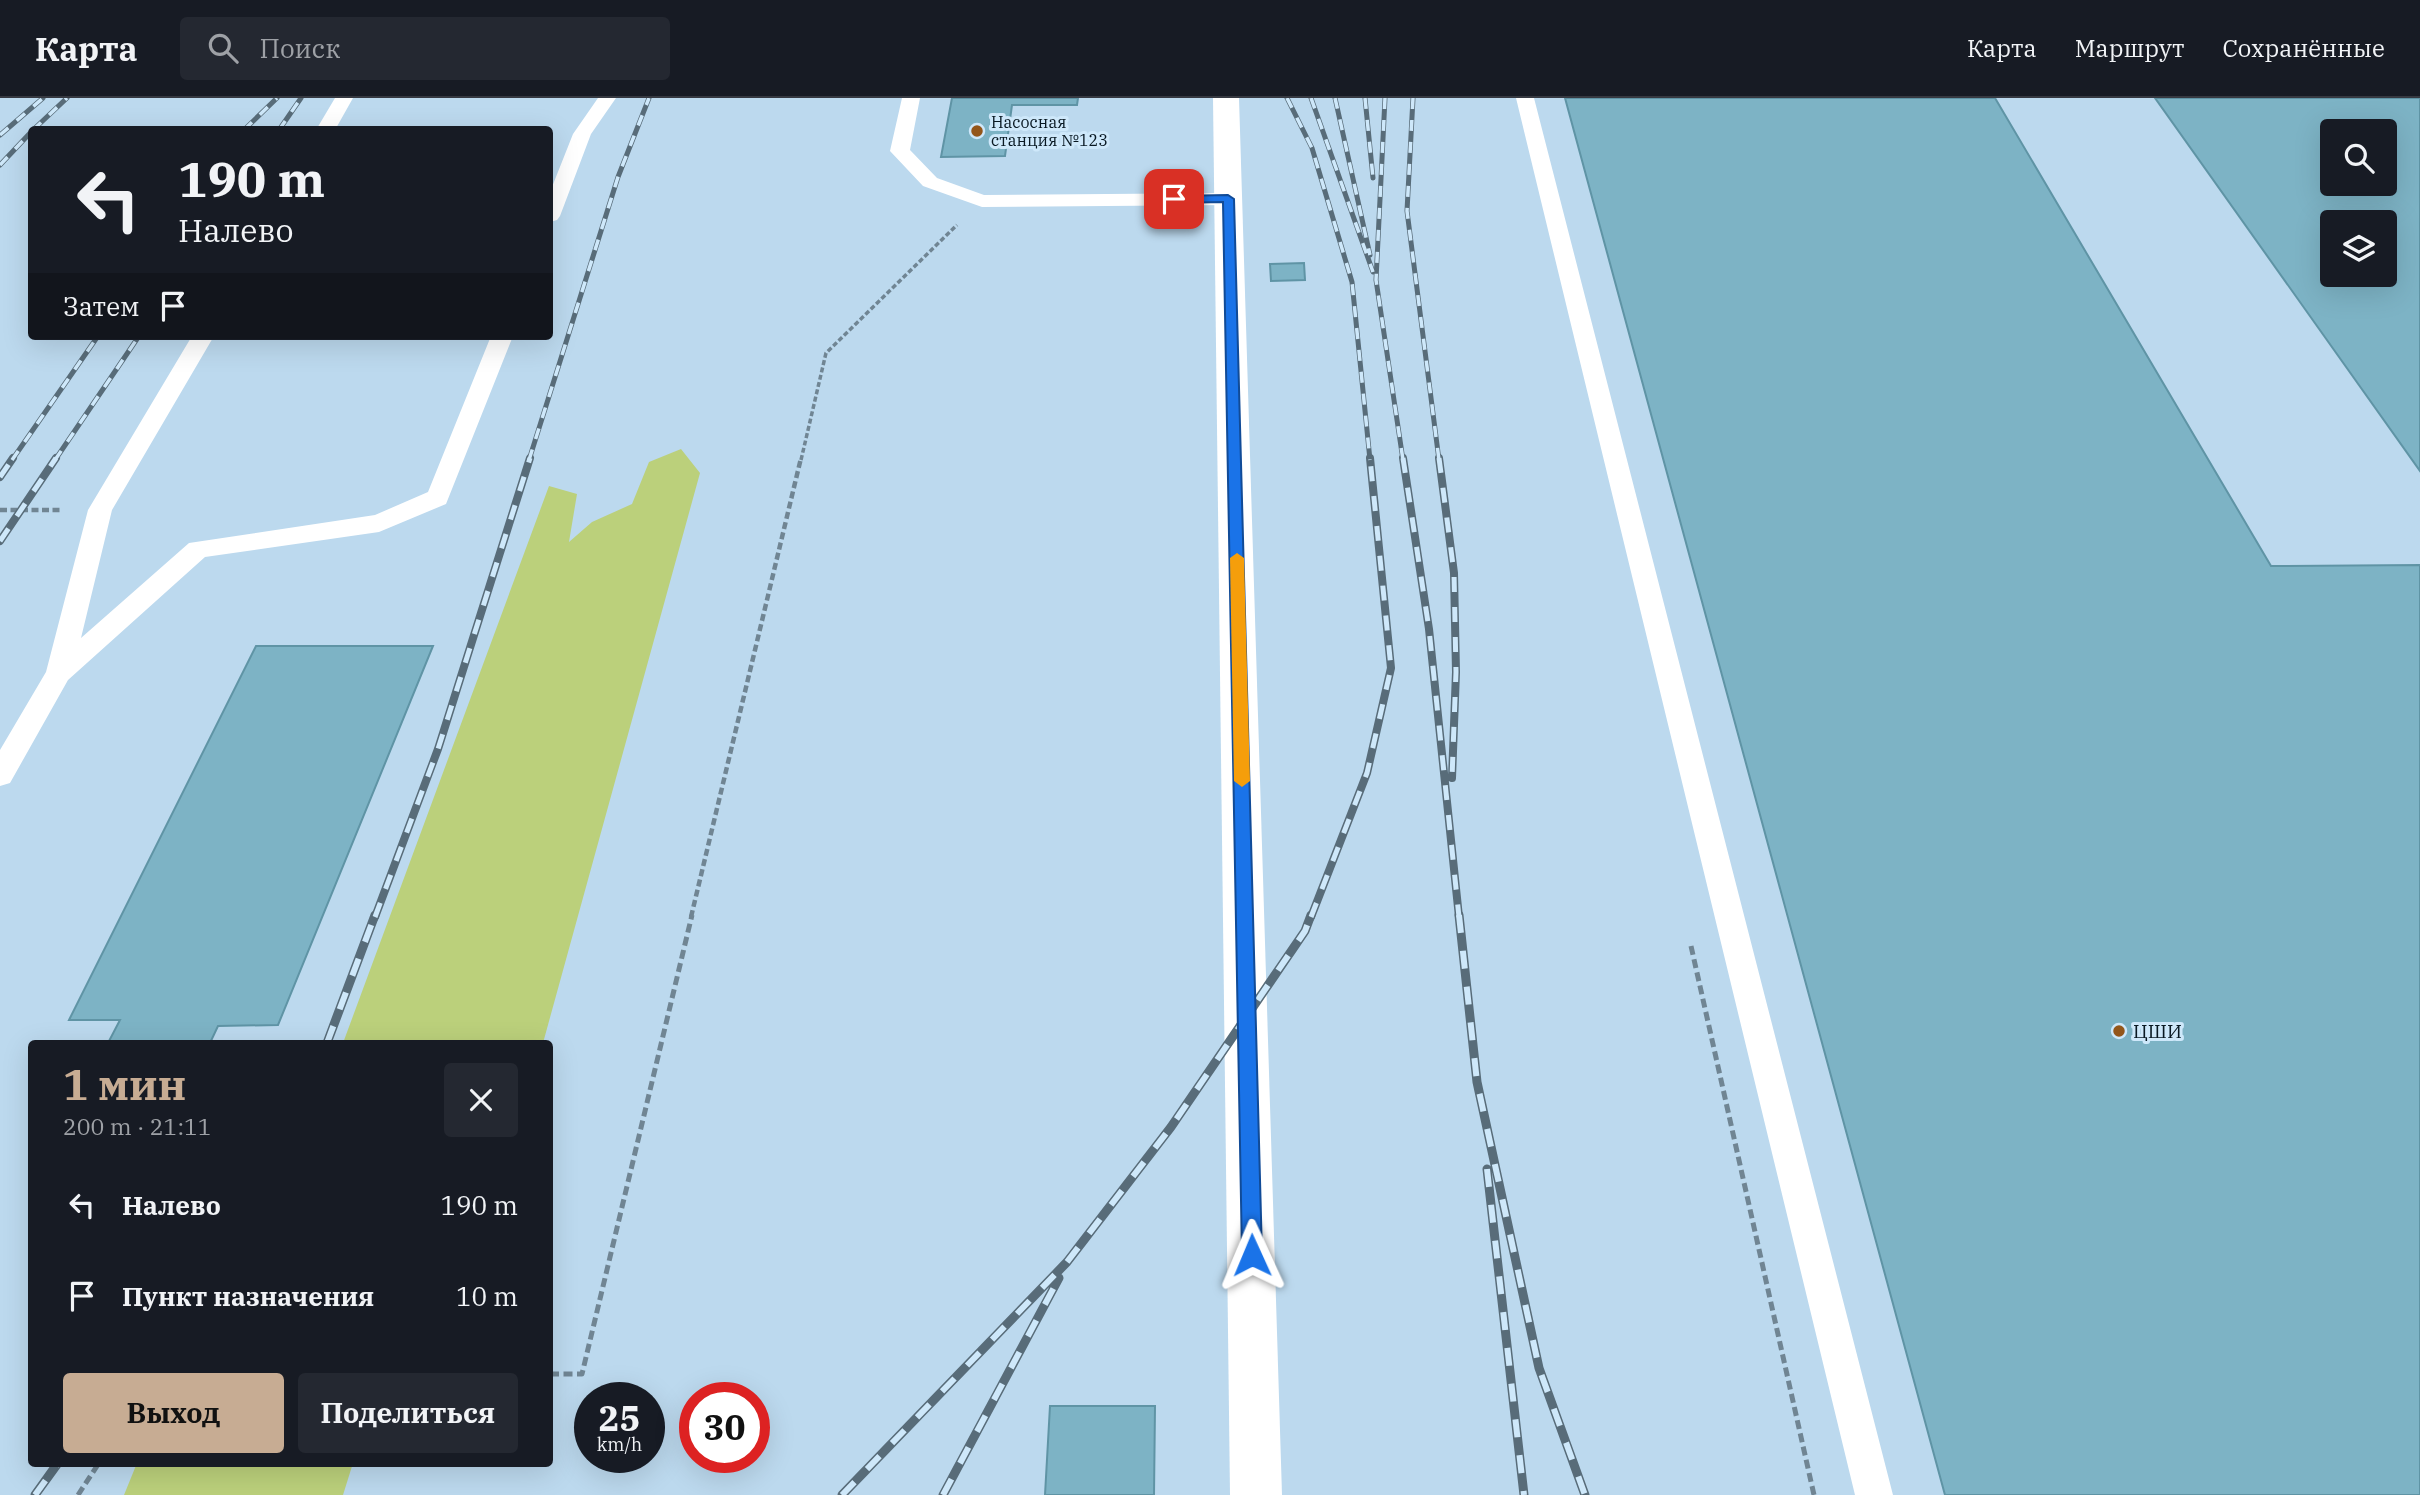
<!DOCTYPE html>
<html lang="ru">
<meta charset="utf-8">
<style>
:root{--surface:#171b24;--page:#242831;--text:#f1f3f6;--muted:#9ea1a6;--line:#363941;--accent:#c7ac93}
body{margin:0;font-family:"IBM Plex Serif",serif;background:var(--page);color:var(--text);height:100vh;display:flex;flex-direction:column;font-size:26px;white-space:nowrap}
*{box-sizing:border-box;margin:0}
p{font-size:23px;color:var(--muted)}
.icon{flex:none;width:38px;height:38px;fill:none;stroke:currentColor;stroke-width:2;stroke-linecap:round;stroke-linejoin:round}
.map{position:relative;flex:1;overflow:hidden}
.drawer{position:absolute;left:28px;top:942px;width:525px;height:427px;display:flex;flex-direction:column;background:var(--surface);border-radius:7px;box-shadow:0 7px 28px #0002}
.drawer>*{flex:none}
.hud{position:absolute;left:28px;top:28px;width:525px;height:214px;border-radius:7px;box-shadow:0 7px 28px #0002;background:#171b24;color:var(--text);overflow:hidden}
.tools{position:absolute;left:2320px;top:21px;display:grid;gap:14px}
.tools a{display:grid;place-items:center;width:77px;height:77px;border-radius:7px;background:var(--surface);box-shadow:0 7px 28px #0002;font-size:35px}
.speed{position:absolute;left:574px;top:1284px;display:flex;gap:14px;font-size:35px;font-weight:700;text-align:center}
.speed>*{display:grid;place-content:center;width:91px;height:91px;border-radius:50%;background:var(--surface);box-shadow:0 7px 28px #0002;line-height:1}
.speed small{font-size:18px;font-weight:400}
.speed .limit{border:10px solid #d22;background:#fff;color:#111}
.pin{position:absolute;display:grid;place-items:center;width:60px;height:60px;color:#fff;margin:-30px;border-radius:14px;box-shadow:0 4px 10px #0006}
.me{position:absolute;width:77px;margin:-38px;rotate:359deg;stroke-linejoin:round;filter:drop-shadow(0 0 5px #0008)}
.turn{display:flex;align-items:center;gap:24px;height:147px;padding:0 35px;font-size:32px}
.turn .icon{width:91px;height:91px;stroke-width:2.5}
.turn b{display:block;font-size:49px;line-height:60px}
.then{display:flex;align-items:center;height:66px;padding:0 35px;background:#0003;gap:14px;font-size:26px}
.round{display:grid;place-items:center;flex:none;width:74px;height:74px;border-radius:7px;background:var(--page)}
.head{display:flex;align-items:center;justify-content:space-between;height:119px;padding:0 35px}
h1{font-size:42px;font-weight:700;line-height:52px;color:var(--accent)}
.cta{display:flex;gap:14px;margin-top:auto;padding:14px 35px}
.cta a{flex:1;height:80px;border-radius:7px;background:var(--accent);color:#111;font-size:28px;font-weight:700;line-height:80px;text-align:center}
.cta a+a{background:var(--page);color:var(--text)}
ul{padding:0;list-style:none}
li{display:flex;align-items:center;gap:21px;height:91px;padding:0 35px}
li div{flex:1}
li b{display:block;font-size:26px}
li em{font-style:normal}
header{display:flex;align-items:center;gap:42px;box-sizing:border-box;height:98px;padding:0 35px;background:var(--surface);border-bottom:2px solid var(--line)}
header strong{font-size:33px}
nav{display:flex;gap:38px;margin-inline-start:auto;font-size:24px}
.search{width:490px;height:63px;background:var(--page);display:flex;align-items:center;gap:18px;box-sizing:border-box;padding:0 24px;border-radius:7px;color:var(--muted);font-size:26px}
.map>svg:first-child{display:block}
</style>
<header>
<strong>Карта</strong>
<div class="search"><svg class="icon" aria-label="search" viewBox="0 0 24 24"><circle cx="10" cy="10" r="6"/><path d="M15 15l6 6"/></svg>Поиск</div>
<nav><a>Карта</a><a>Маршрут</a><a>Сохранённые</a></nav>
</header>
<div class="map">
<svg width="2420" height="1397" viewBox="0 0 2420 1397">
<rect width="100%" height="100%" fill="#cee8fa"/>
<path fill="#bcd9ee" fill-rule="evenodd" d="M0 0H2420V1397H0ZM32 32H550V238H32ZM2333 33H2385V86H2333ZM2333 124H2385V177H2333ZM32 945H550V1365H32ZM590 1300H649V1360H590ZM695 1300H754V1360H695Z"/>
<path fill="#bbd07b" d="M681 351 700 375 543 945H343L549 388 577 396 569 444 592 424 632 406 649 364Z
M137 1365H353L343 1397H124Z"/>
<path fill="#7db3c5" stroke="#5f94a5" stroke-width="2" fill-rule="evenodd" d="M952 0H1078L1077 7H1012L1005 58 941 59Z
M1565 0H1995L2271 468 2420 467V1397H1945Z
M2155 0H2420V373ZM2333 33H2385V86H2333ZM2333 124H2385V177H2333Z
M1304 165 1305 182 1271 183 1270 166Z
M256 548H433L278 927 218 928 210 945H108L120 922H69Z
M1050 1308H1155L1154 1397H1045Z"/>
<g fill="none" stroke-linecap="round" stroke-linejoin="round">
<path stroke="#708593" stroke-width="3.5" stroke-dasharray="5 2.5" stroke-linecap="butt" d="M801 362 826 255 957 127"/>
<path stroke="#708593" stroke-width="4.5" stroke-dasharray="7 3.5" stroke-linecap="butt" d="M0 412H62
M691 819 801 360"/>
<path stroke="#708593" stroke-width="5" stroke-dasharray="9 4.5" stroke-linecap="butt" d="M1691 848 1814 1397
M550 1276H582L692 817
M78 1397 99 1365"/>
<path fill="#fff" fill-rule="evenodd" d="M335 0H353L335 32H316Z
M598 0H616L591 36 560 118 557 122 550 124V94L573 36Z
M902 0H920L910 52 937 80 984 97 1228 95 1235 97 1238 101 1235 105 1228 107 982 109 923 88 890 53Z
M1516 0H1534L1893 1397H1855Z
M192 238H214L112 412 81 540 189 445 375 417 428 394 491 238H513L446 406 379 434 205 459 68 582 10 685 0 688V652L46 574 88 412Z"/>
<path fill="#fff" fill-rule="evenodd" d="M1213 0H1239L1282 1397H1230Z"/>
<defs>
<path id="rail-far2" d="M1287 0 1312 50 1352 184 1370 362
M1311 0 1373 174
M1335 0 1370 157
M1365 0 1373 80
M1385 0 1376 182 1403 362
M1413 0 1407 113 1439 362
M33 32 67 0
M244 32 277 0
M279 32 301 0
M0 37 43 0
M0 67 32 33
M12 362 98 238
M55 362 139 238
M529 362 618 79 649 0"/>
<path id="rail-far1" d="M1403 360 1429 531 1459 819
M1439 360 1454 475 1456 574 1452 680
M0 379 13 360
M0 443 56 360
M375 819 438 651 530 360
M1311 819 1367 675 1391 570 1370 360"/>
<path id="rail" d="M1459 817 1477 984 1539 1270 1585 1397
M327 945 375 817
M1487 1071 1524 1397
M35 1397 58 1365
M842 1397 1067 1164 1171 1029 1305 833 1311 817
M943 1397 1059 1180"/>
</defs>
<use href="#rail-far2" stroke="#586c79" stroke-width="5"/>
<use href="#rail-far1" stroke="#586c79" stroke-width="8"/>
<use href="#rail" stroke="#586c79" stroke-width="9"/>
<use href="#rail-far2" stroke="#cee8fa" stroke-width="3.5" stroke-dasharray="11" stroke-linecap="butt"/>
<use href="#rail-far1" stroke="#cee8fa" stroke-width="5" stroke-dasharray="15" stroke-linecap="butt"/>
<use href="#rail" stroke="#cee8fa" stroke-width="6" stroke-dasharray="18" stroke-linecap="butt"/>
</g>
<path fill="#1a73e8" stroke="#114b97" stroke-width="2" d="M1228 97 1234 101 1262 1157 1259 1164 1252 1167 1245 1164 1242 1157 1223 104 1174 105 1168 101 1174 98Z"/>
<path fill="#f59e0b" d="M1237 455 1244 460 1250 683 1242 689 1234 683 1230 460Z"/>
<g fill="#93561a" stroke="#cee8fa" stroke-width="2.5">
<circle cx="977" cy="33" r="7"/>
<circle cx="2119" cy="933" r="7"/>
</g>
<g text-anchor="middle" stroke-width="6" stroke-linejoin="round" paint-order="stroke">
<g font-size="16" fill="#081822" stroke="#cee8fa" text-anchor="start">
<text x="991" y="30">Насосная<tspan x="991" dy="18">станция №123</tspan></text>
</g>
<g font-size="19" fill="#081822" stroke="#cee8fa" text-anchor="start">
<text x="2133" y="940">ЦШИ</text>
</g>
</g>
</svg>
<div class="tools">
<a><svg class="icon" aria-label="search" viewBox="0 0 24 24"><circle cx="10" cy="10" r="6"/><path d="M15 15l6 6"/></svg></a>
<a><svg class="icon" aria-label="layers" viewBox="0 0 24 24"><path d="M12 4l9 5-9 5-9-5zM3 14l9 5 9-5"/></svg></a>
</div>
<div class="speed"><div>25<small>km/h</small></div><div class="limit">30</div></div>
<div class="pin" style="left:1174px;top:101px;background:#d93025"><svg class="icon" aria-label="arrive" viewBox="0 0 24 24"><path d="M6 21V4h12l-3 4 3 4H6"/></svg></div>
<svg class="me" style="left:1252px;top:1157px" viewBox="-20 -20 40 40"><path d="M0-17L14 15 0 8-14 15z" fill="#1a73e8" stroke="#fff" stroke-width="4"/></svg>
<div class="hud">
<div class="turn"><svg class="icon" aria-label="left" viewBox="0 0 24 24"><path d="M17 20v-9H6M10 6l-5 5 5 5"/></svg><div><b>190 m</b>Налево</div></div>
<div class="then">Затем<svg class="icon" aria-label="arrive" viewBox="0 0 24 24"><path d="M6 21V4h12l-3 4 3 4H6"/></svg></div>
</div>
<section class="drawer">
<div class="head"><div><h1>1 мин</h1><p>200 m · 21:11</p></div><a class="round"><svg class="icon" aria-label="close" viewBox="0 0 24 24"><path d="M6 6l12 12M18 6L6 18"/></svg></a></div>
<ul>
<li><svg class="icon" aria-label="left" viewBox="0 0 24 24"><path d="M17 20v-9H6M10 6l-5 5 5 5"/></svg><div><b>Налево</b></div><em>190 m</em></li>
<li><svg class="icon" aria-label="arrive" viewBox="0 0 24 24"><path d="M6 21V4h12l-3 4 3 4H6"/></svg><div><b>Пункт назначения</b></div><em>10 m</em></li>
</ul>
<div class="cta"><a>Выход</a><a>Поделиться</a></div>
</section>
</div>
